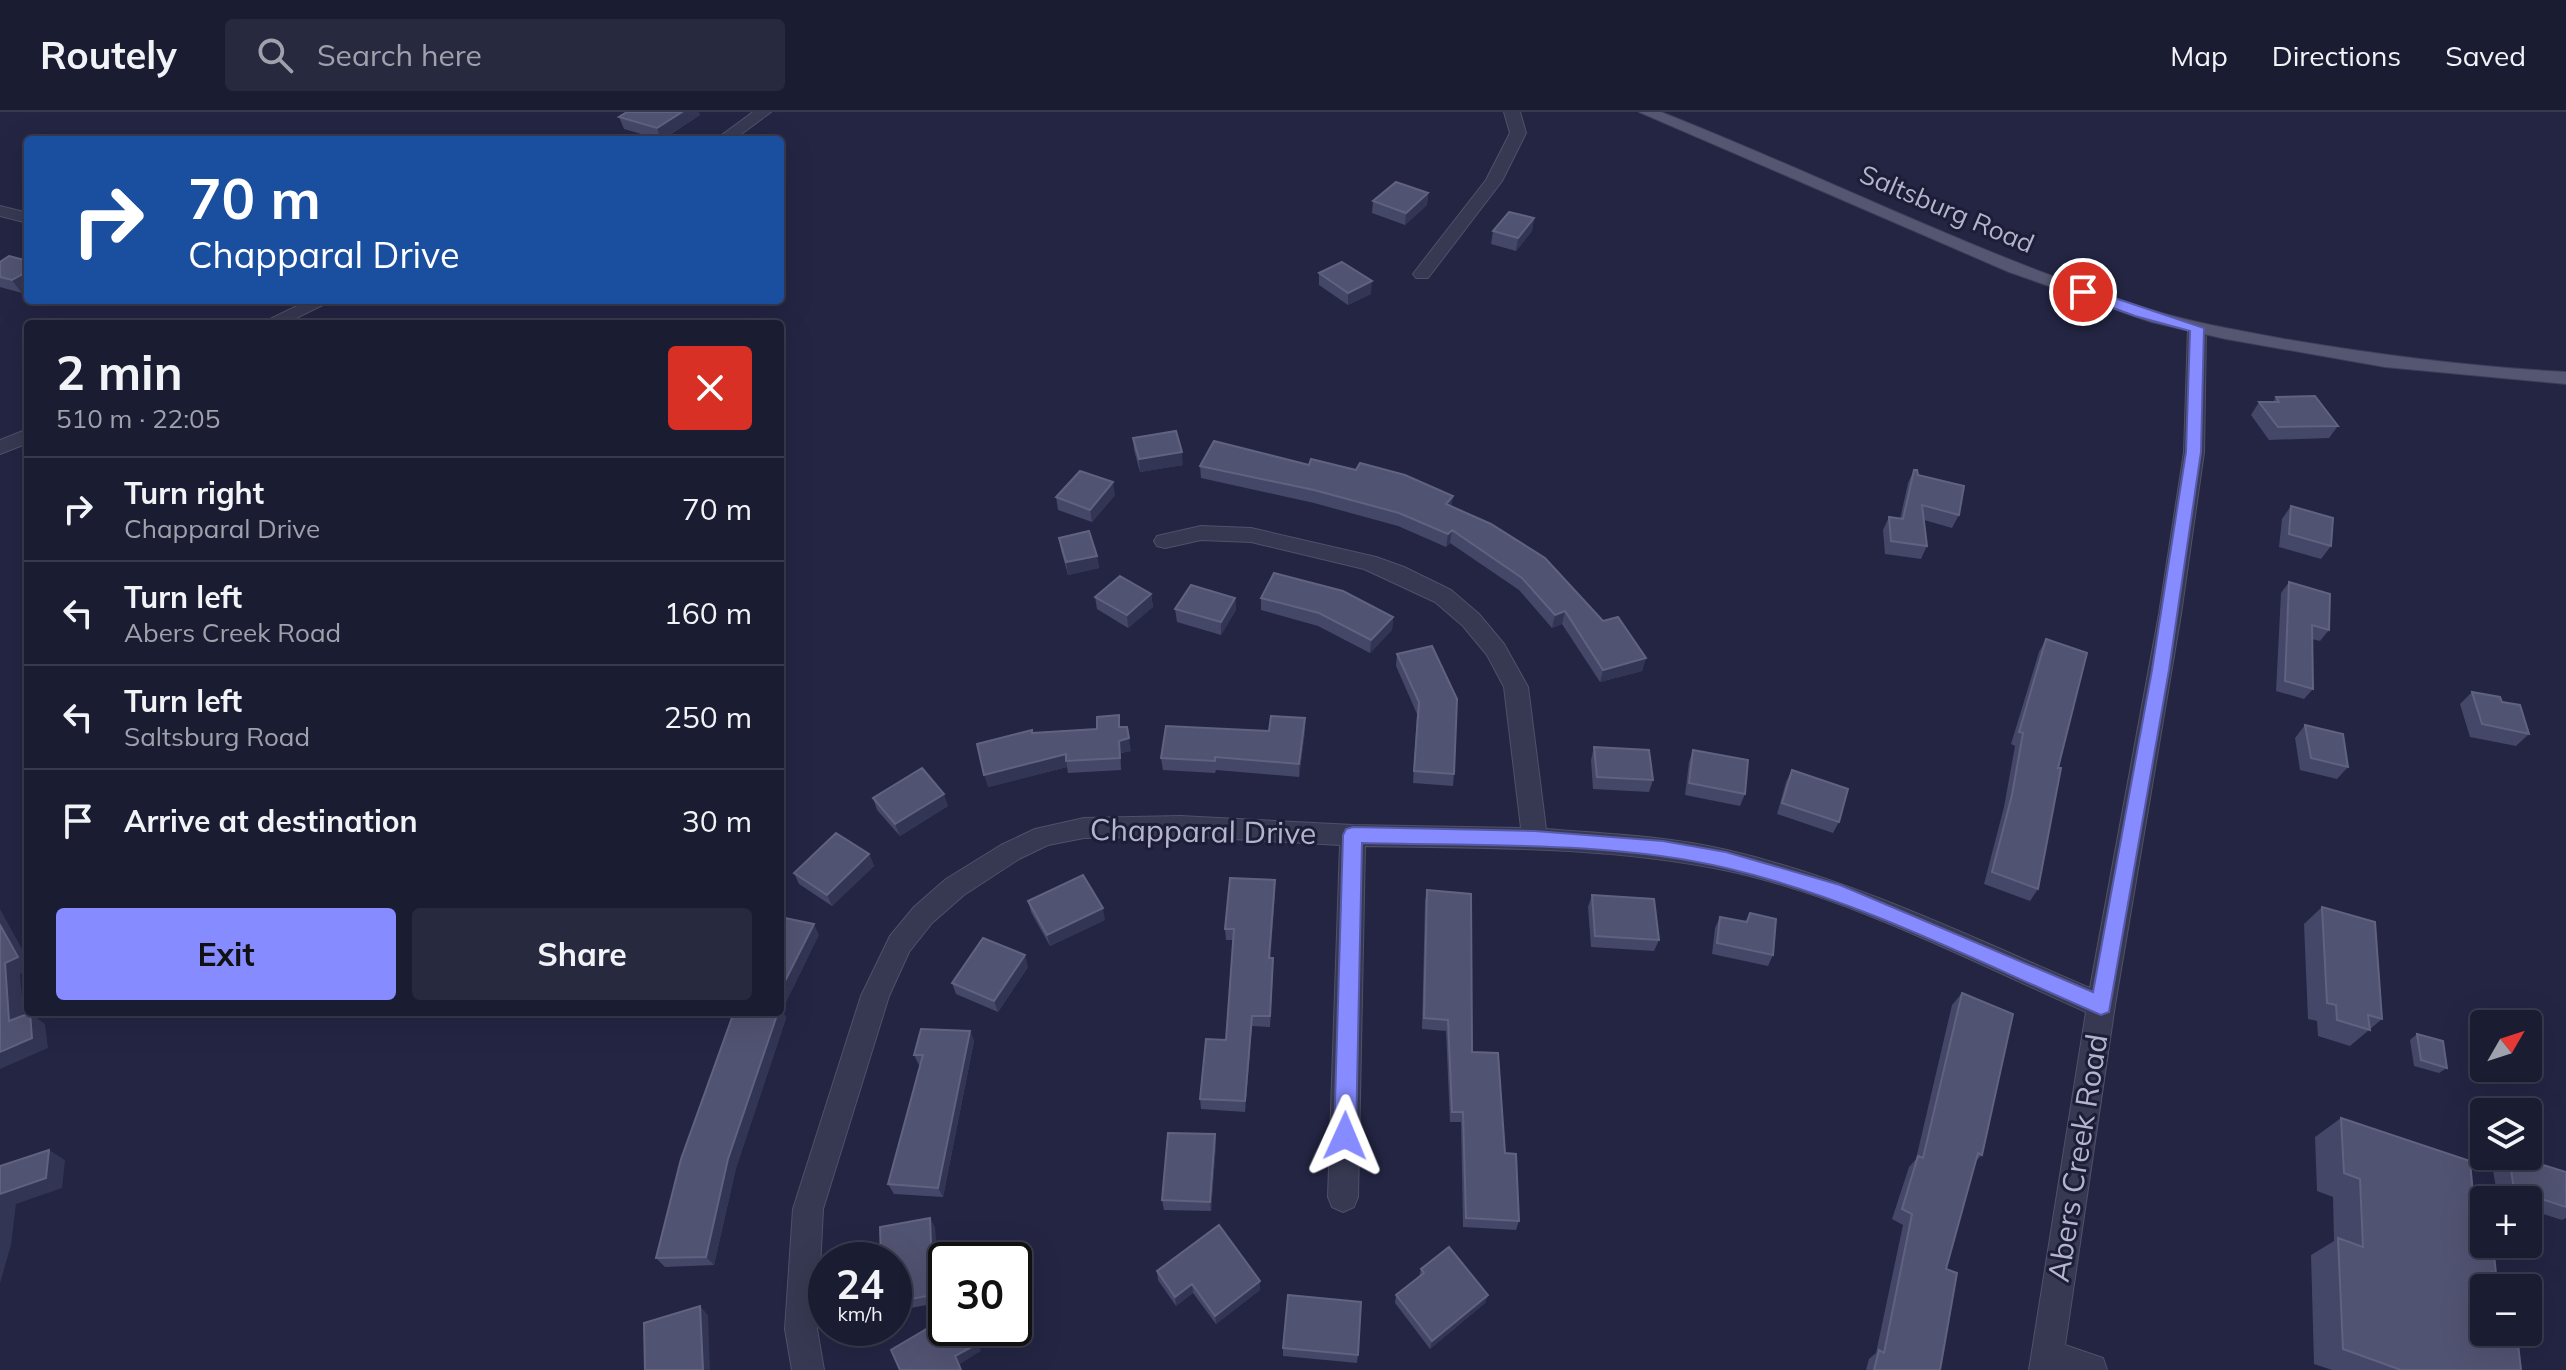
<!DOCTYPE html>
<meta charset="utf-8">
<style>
:root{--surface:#1a1c32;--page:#27293e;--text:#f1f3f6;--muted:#9fa1ac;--line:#383a4d;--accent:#868bff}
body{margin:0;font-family:Mulish,sans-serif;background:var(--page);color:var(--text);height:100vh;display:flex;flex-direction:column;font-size:30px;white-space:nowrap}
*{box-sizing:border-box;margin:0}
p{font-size:26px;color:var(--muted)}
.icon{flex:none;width:44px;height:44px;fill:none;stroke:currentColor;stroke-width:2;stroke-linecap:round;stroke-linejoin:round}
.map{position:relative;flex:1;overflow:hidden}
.sheet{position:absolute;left:24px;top:208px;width:760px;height:696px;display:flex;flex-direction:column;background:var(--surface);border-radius:8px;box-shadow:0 8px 32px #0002,0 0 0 2px var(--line)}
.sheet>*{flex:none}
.top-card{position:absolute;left:24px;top:24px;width:760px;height:168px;border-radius:8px;box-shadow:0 8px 32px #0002,0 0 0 2px var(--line);background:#1a4fa0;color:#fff;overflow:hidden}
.needle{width:52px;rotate:51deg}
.fabs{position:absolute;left:2470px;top:898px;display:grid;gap:16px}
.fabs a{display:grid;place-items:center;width:72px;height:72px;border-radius:8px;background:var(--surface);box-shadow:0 8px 32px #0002,0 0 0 2px var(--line);font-size:40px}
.speed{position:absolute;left:808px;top:1130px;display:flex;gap:16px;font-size:40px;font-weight:700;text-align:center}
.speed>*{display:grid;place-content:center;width:104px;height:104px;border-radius:50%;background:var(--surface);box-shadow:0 8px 32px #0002,0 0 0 2px var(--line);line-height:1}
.speed small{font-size:20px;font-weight:400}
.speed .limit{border:4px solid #111;border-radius:12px;background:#fff;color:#111}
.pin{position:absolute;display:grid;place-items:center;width:68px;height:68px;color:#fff;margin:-34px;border:4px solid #fff;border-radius:50%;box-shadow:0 2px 8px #0007}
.me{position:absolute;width:88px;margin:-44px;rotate:1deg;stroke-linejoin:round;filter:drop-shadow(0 0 6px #0008)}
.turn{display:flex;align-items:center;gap:28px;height:168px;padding:0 32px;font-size:36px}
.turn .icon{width:104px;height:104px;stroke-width:2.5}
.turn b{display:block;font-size:56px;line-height:68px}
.round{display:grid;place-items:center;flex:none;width:84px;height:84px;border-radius:8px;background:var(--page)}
.summary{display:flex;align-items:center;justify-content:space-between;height:136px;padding:0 32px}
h1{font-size:48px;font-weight:700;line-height:60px}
.button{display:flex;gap:16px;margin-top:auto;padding:16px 32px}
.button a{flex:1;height:92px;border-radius:8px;background:var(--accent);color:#111;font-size:32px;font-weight:700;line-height:92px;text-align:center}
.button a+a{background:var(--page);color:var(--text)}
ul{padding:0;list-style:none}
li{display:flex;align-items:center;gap:24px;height:104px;padding:0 32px;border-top:2px solid var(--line)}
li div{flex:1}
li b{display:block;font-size:30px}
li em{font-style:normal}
header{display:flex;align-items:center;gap:48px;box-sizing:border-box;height:112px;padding:0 40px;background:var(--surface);border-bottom:2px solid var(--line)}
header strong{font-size:38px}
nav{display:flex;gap:44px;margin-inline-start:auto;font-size:28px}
.search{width:560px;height:72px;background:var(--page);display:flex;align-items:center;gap:20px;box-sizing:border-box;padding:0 28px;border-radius:8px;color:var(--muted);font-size:30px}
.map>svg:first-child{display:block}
</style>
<header>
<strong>Routely</strong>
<div class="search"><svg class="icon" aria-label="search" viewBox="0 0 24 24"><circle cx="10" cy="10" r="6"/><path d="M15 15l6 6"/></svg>Search here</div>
<nav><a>Map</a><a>Directions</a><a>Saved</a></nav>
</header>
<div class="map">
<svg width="2566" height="1258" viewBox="0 0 2566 1258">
<rect width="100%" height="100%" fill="#232543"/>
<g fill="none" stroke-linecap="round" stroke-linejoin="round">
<defs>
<path id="minor" d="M753 0H771L733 28H715Z
M1504 0H1520L1526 21 1502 69 1428 166H1416L1413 162 1416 158 1486 68 1510 21Z
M0 94 28 101V111L0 104Z
M309 188H333L284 212H260Z
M2197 210 2206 216 2204 340 2181 502 2115 893 2065 1233 2103 1246 2107 1258H2029L2086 900C1971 849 1847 784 1724 758 1606 734 1484 736 1365 734L1358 1085 1354 1095 1343 1100 1332 1095 1328 1085 1340 733 1180 724 1084 726 1048 733 1019 747 964 783 932 811 909 840 889 884 823 1097 817 1217 824 1258H792L785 1217 793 1097 861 884 890 824 914 795 946 767 1001 733 1035 717 1084 706 1180 704 1353 713 1521 716 1504 575 1487 543 1463 514 1435 490 1364 457 1251 430 1201 428 1165 436 1157 434 1154 429 1157 424 1201 414 1251 416 1376 445 1404 455 1451 478 1479 502 1504 532 1528 575 1546 717C1607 722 1668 724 1727 738 1854 768 1971 825 2090 876L2159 502 2184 340 2188 216Z
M28 317V331L0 342V328Z"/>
<path id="major" d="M1639 0H1661C1824 64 1981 145 2148 197 2193 211 2238 218 2284 227 2378 243 2471 255 2566 260V272L2385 255 2226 227 2151 210 2009 160Z"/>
</defs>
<use href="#minor" stroke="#4f5169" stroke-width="2"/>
<use href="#major" stroke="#3e3f58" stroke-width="2"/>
<use href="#minor" fill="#373952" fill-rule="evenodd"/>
<use href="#major" fill="#555772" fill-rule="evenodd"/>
</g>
<path fill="#454768" d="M700 3 662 28 624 17 619 5Z
M1428 81 1427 93 1405 113 1372 101 1373 89Z
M1534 106 1532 119 1516 139 1491 132 1493 119Z
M0 150 22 181 0 175Z
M1319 161 1371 182 1348 193 1319 173Z
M2276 285 2338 314 2329 326 2269 328 2251 303 2259 290H2273Z
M1133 326 1183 353 1140 360 1134 338Z
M1309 353 1453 384 1451 394 1603 509 1646 546 1642 559 1600 570 1562 512 1552 516 1519 478 1450 431 1446 435 1398 414 1314 391 1201 366 1200 354Z
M1914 358 1959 403 1952 416 1924 408 1927 434 1921 447 1885 442 1883 418 1889 405 1900 407 1908 371Z
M1115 383 1092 410 1058 398 1056 385Z
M2291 394 2331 434 2321 447 2279 435 2282 407Z
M1059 426 1097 444 1099 456 1068 463 1061 438Z
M2289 470 2329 518 2320 529 2312 527 2313 577 2304 587 2276 579 2281 481Z
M1151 482 1153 495 1128 516 1097 497 1095 485Z
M1235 486 1236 498 1221 523 1177 510 1175 497Z
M1261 486 1393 505 1392 518 1370 541 1318 514 1261 498Z
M2046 527 2058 656 2038 777 2030 789 1984 772 2004 695 2015 634 2011 632 2039 540Z
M1397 542 1454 662 1453 674 1413 671 1417 602 1396 554Z
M2472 580 2502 590 2529 622 2516 634 2470 625 2460 592Z
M2305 613 2348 655 2337 667 2300 658 2295 626Z
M1121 615 1131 639 1121 641V658L1068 661 1067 655 988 675 1032 621Z
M1269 619H1305L1299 665 1216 658 1215 661 1163 658 1161 646Z
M1594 635 1653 668 1649 680 1593 677 1591 648Z
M1693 638 1745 682 1740 694 1685 683 1689 650Z
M1792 658 1839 710 1833 721 1777 702 1786 670Z
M873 686 948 694 900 724 877 698Z
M869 742 874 754 832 794 799 772 794 761Z
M1427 778 1472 940 1505 1041 1519 1109 1516 1118 1463 1115 1461 1010H1450L1446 919 1422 917 1425 789Z
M1275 780 1270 846H1273V857L1270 915 1252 914 1245 1000 1201 997 1200 987 1226 928 1233 828H1226L1225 817Z
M1592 783 1659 828 1654 839 1591 835 1588 795Z
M1028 789 1105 808 1050 834 1031 800Z
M2322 795 2382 907 2350 934 2318 924 2317 909 2308 907 2304 812Z
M1750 801 1773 843 1768 854 1712 842 1715 816 1720 805 1745 810Z
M819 823 782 898 786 906 736 1056 714 1153 665 1155 656 1146Z
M1028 855 998 900 956 882 952 871Z
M1962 881 1982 1043 1976 1049 1946 1157 1940 1258H1866L1869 1247 1876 1241 1903 1113 1892 1107 1909 1055 1916 1047 1952 893Z
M970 919 974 929 943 1085 894 1082 888 1072 920 953H919L914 943Z
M2417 922 2447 956 2439 961 2414 954 2410 928Z
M2341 1006 2475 1104 2496 1162 2492 1164 2484 1220 2521 1258H2332L2314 1252 2311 1143 2334 1129 2333 1085 2317 1079 2315 1025Z
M1215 1022 1216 1032 1211 1099 1164 1098 1162 1088Z
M2505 1044H2514L2566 1060V1106L2562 1108 2528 1097V1088H2498L2492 1052Z
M935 1115 938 1191 894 1199V1148Z
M1421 1157 1488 1183 1485 1191 1430 1237 1395 1191 1396 1183 1419 1165Z
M1157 1159 1260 1178 1216 1212 1193 1181 1176 1194 1158 1168Z
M1283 1236 1358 1243 1357 1251 1283 1244Z"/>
<path fill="#333554" d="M682 0H699L700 3 661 28 657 16Z
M1428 81 1427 93 1405 113 1406 101Z
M1534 106 1532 119 1516 139 1518 126Z
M28 159V177L22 181 12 168Z
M1372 169 1371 182 1348 193V181Z
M1182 340 1183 353 1140 360 1139 347Z
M1113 370 1115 383 1092 410 1090 398Z
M1453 384 1451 396 1446 392Z
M1452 418 1450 431 1446 435 1448 422Z
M1097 444 1099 456 1068 463 1066 450Z
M1151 482 1153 495 1128 516 1127 503Z
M1235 486 1236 498 1221 523V510Z
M1565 499 1562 512 1552 516 1555 503Z
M1393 505 1392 518 1370 541 1371 528Z
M1646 546 1642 559 1600 570 1603 558Z
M1305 606V619L1299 665V652Z
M1129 626 1131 639 1121 641V658L1119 629Z
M1066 642 1067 655 988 675 984 663Z
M944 682 948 694 900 724 895 712Z
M869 742 874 754 832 794 827 783Z
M1275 768V780L1270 857 1269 846Z
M1103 796 1105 808 1050 834 1047 823Z
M0 797 28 848V859L20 862 25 920 9 909 0 813Z
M814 812 819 823 782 898 786 906 736 1056 714 1153 706 1145 728 1047 775 900H780V879Z
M1025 843 1028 855 998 900 994 889Z
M30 901 45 912 48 936 0 957V940Z
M1252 904V914L1245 1000V989Z
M970 919 974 929 943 1085 938 1076Z
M1215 1022 1216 1032 1211 1099 1210 1090Z
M49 1038 65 1048 62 1076 16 1092 11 1133 0 1171V1082Z
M930 1106 935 1115 938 1191 933 1183Z
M1260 1169V1178L1216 1212 1215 1204Z
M1192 1172 1193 1181 1176 1194 1175 1185Z
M1488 1183 1485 1191 1430 1237 1432 1229Z
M700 1194 708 1203 710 1258H703Z
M970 1216 981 1239 960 1252 962 1258H961L955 1244Z"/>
<path fill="#515372" stroke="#616280" stroke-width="2" d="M627 0H682L657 16 619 5Z
M1396 70 1428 81 1406 101 1373 89Z
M1509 100 1534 106 1518 126 1493 119Z
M9 144 28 149V159L12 168 0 165V150Z
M1342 150 1372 169 1348 181 1319 161Z
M531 208 550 212H526Z
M2315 284 2338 314 2278 315 2259 290H2279L2276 285Z
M1176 319 1182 340 1139 347 1133 326Z
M1214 329 1309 353 1311 347 1356 358 1360 351 1405 363 1453 384 1446 392 1491 412 1545 446 1603 509 1618 505 1646 546 1603 558 1565 499 1555 503 1522 466 1452 418 1448 422 1399 401 1314 378 1200 354Z
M1914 358H1917L1918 363 1964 374 1959 403 1922 393 1927 434 1891 429 1889 405 1903 407Z
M1080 359 1113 370 1090 398 1056 385Z
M2291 394 2333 406 2331 434 2289 422Z
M1089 419 1097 444 1066 450 1059 426Z
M1274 461 1343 479 1393 505 1371 528 1319 501 1261 486Z
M1120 464 1151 482 1127 503 1095 485Z
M2289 470 2330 482 2329 518 2312 513 2313 577 2285 569Z
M1191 473 1235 486 1221 510 1175 497Z
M2046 527 2087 541 2058 656H2061L2038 777 1992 760 2012 683 2023 621 2019 620Z
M1432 534 1457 587 1454 662 1414 659 1419 590 1397 542Z
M2472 580 2500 585 2502 590 2520 593 2529 622 2482 612Z
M1119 603V615H1127L1129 626 1119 629 1120 646 1066 649V642L984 663 977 632 1032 618V621L1097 617V605Z
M1271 604 1305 606 1299 652 1215 645V649L1161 646 1166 614 1269 619Z
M2305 613 2343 622 2348 655 2311 646Z
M1594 635 1649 638 1653 668 1597 665Z
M1693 638 1748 648 1745 682 1689 671Z
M922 656 944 682 895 712 873 686Z
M1792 658 1848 677 1839 710 1782 691Z
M836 721 869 742 827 783 794 761Z
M1083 763 1103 796 1047 823 1028 789Z
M1230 766 1275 768 1269 846H1273L1270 904H1252L1245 989 1200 987 1206 927 1226 928 1234 817H1225Z
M1427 778 1471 782 1472 940 1498 941 1505 1041 1516 1042 1519 1109 1466 1106 1463 1000H1452L1448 908 1424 906Z
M1592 783 1654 787 1659 828 1595 824Z
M2322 795 2375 810 2382 907 2368 903 2370 918 2337 908 2336 893 2327 891Z
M1750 801 1776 807 1773 843 1717 831 1720 805 1747 810Z
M780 805 814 812 780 879Z
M0 813 18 845 5 851 9 909 30 901 32 926 0 940Z
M983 826 1025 843 994 889 952 871Z
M1962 881 2013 902 1982 1043 1978 1041 1946 1157 1957 1161 1940 1258H1874L1879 1238 1884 1241 1912 1102 1902 1097 1918 1044 1923 1046Z
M734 900H778L728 1047 706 1145 656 1146 681 1047Z
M921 917 970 919 938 1076 888 1072 923 943H914Z
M2417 922 2443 929 2447 956 2421 948Z
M2341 1006 2470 1049 2475 1104 2484 1106V1132H2493L2496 1162 2492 1160 2493 1176H2484V1220H2509L2517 1223 2521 1258H2401L2343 1237 2338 1126 2363 1135 2360 1067 2344 1061Z
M1168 1021 1215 1022 1210 1090 1162 1088Z
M49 1038 46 1066 0 1082V1054Z
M2509 1044H2514L2566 1060V1095L2514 1078Z
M930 1106 933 1183 894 1190V1148H881L880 1115Z
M1219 1113 1260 1169 1215 1204 1192 1172 1175 1185 1157 1159Z
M1449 1135 1488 1183 1432 1229 1396 1183 1424 1161 1421 1157Z
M1288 1183 1361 1190 1358 1243 1283 1236Z
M700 1194 703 1258H645L644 1211Z
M935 1212V1219L946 1212V1216H969L977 1232 955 1244 961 1258H900L891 1238Z"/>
<path fill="#868bff" stroke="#575aa6" stroke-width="2" d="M2078 177H2088L2204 216 2201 340 2169 558 2109 900 2101 903 2094 900C1974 848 1854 786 1726 756 1614 729 1478 734 1362 731L1356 1024 1353 1032 1345 1035 1337 1032 1334 1024 1343 723 1346 717 1353 715 1535 719 1663 729 1726 740 1840 773 2093 880 2152 558 2186 340 2190 219 2135 204 2078 183Z"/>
<g text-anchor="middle" stroke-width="6" stroke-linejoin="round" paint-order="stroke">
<g font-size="26" fill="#b4b5cc" stroke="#1c1e37">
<text transform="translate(1947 97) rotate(23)" y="9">Saltsburg Road</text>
</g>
<g font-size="30" fill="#b4b5cc" stroke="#1c1e37">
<text transform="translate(1203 720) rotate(1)" y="10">Chapparal Drive</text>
<text transform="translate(2078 1046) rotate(-81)" y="10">Abers Creek Road</text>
</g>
</g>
</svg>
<div class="fabs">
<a><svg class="needle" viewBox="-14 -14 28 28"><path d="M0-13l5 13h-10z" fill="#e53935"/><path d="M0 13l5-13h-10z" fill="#9fa1ac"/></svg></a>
<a><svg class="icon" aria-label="layers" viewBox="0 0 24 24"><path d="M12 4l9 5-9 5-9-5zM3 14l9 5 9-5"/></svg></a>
<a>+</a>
<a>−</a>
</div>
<div class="speed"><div>24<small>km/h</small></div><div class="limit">30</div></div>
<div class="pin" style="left:2083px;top:180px;background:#d93025"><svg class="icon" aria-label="arrive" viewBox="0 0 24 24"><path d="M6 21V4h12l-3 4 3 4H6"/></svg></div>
<svg class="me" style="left:1345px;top:1024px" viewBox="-20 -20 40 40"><path d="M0-17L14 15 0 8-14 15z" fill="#868bff" stroke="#fff" stroke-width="4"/></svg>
<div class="top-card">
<div class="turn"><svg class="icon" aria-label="right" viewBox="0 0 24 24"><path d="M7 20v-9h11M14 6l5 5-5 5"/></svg><div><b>70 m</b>Chapparal Drive</div></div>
</div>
<section class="sheet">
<div class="summary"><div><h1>2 min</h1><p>510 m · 22:05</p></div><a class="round" style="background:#d93025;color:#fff"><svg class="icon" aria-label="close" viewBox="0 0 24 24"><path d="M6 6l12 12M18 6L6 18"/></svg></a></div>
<ul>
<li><svg class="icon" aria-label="right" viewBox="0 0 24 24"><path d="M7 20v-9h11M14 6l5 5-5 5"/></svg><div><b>Turn right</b><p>Chapparal Drive</p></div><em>70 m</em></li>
<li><svg class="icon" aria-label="left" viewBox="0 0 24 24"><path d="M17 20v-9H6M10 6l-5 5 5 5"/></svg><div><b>Turn left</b><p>Abers Creek Road</p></div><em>160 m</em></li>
<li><svg class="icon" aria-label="left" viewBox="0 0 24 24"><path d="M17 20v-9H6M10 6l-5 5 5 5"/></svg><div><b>Turn left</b><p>Saltsburg Road</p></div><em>250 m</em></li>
<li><svg class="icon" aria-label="arrive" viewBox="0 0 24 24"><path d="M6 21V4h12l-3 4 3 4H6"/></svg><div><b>Arrive at destination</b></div><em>30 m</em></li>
</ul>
<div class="button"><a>Exit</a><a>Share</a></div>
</section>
</div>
